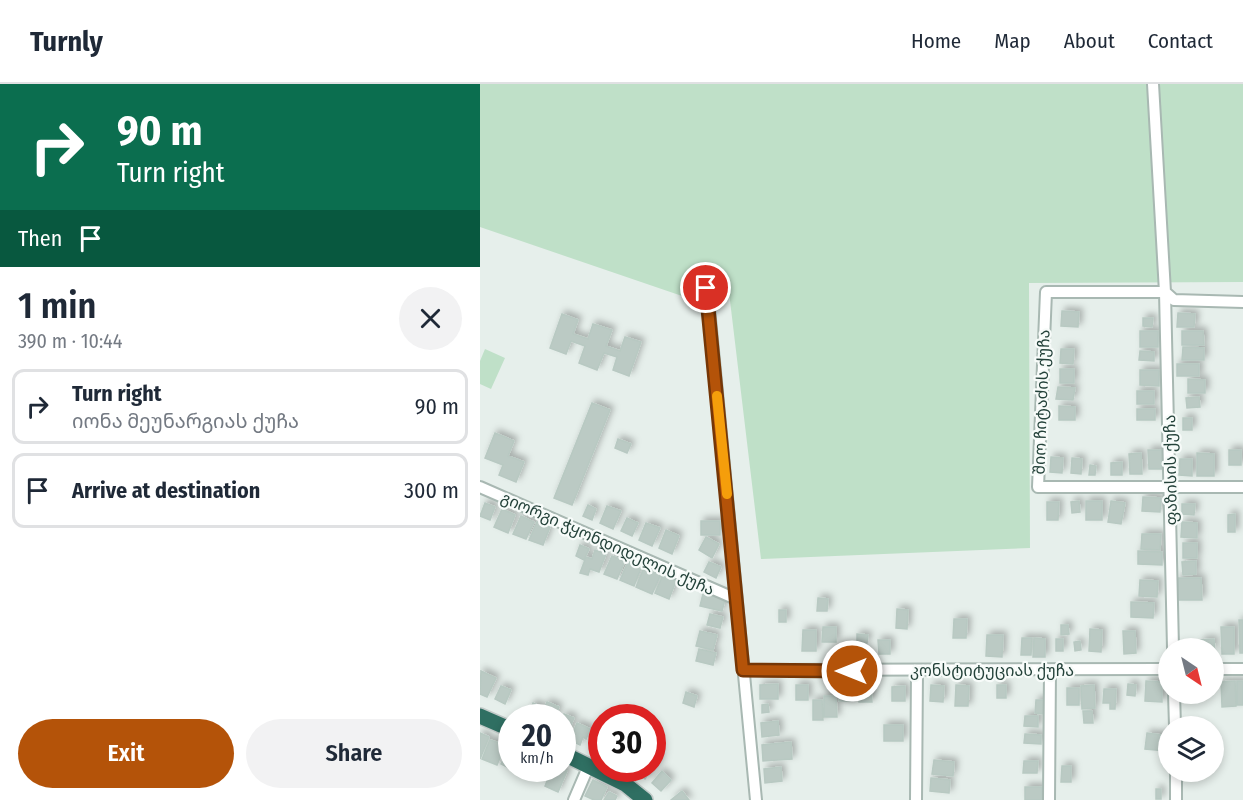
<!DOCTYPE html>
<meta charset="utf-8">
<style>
:root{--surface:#fff;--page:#f2f2f3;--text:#1f2937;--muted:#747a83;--line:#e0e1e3;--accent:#b45309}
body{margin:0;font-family:"Fira Sans Condensed","Noto Sans Georgian",sans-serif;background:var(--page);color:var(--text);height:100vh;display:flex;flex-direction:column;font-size:22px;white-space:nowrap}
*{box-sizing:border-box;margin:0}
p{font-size:20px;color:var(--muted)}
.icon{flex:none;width:33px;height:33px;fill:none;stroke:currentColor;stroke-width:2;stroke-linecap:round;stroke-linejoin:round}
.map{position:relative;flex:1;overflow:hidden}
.sheet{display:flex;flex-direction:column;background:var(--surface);width:480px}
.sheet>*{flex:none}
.hud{background:#0b6e4f;color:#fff;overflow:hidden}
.needle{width:39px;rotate:145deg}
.tools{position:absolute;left:678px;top:554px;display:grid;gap:12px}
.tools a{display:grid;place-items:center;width:66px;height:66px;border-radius:50%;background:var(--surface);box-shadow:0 3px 9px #0003;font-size:30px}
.speed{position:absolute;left:18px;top:620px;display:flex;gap:12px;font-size:30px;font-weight:700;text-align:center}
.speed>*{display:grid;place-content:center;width:78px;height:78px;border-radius:50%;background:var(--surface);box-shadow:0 3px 9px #0003;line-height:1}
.speed small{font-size:15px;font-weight:400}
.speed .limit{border:9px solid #d22;background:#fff;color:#111}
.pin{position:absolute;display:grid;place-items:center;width:51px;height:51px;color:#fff;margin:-26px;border:3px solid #fff;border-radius:50%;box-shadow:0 2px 6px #0007}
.me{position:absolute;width:66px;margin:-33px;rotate:270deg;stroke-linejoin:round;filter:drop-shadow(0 0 4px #0008)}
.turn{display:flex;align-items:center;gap:21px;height:126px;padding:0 18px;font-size:27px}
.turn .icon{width:78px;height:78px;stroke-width:2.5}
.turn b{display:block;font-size:42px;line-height:51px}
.then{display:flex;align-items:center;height:57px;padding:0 18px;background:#0003;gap:12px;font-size:22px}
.round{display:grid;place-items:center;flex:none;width:63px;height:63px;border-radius:32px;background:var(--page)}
.headline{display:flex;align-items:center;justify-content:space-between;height:102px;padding:0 18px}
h1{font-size:36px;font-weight:600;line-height:45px}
.action{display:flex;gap:12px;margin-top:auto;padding:12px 18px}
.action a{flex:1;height:69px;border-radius:36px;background:var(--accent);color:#fff;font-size:24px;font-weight:600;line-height:69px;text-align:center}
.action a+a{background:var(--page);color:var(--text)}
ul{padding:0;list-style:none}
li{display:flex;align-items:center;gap:18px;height:75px;margin:0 12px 9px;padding:0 6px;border:3px solid var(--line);border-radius:12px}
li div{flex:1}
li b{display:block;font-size:22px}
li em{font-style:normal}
header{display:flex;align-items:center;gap:36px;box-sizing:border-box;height:84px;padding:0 30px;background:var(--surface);border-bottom:2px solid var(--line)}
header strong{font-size:28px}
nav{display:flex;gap:33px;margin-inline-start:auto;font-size:21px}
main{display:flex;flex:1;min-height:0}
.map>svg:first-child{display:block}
</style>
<header>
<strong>Turnly</strong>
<nav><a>Home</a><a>Map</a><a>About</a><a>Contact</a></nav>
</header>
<main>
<section class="sheet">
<div class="hud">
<div class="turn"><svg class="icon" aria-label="right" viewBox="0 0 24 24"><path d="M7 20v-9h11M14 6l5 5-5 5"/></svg><div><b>90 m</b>Turn right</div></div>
<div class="then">Then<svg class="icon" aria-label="arrive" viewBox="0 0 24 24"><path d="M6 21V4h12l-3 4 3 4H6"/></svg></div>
</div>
<div class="headline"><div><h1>1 min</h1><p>390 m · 10:44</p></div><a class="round"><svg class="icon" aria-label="close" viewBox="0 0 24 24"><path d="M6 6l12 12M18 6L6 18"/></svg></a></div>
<ul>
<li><svg class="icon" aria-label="right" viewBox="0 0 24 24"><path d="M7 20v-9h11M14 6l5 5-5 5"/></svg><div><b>Turn right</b><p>იონა მეუნარგიას ქუჩა</p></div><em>90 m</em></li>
<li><svg class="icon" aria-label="arrive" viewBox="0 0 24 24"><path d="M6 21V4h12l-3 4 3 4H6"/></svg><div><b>Arrive at destination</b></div><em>300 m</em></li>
</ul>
<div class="action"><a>Exit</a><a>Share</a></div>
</section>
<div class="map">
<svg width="763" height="716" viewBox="0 0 763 716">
<defs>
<filter id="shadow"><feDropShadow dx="3.5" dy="-3.5" stdDeviation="3" flood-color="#0004"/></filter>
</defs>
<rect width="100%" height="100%" fill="#e6efeb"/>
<path fill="#bfe0c8" d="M0 0H763V198L549 199 550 464 281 475 248 200 227 204 205 213 0 143Z
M5 265 25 274 11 305 0 300V277Z"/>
<path fill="#bbcac4" stroke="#b8c9c2" stroke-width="1.5" filter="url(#shadow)" d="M582 227 599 228 598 243 581 242Z
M698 229 715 230 714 243H697Z
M82 230 98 236 93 250 108 255 113 240 132 246 126 262 140 267 145 253 161 258 149 292 133 286 137 273 124 269 117 286 99 279 105 262 91 257 86 270 70 264Z
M663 234H673L672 243 663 242Z
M660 247H678V263H660Z
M702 247H723L724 261H702Z
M703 263 724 264V276H702Z
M581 265H594L593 280 580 279Z
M660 267 674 268V277L659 276Z
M697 280H719V292H697Z
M580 285H594V299H580Z
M660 286H679V302L660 301Z
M708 295 725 296V309H708Z
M578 303 595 304 593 316 576 315Z
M657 307H674V320H657Z
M719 313 720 323 707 324 706 314Z
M112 319 130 326 92 421 74 414Z
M579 322 595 323V336H579Z
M657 325H675V336H657Z
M703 334H712V346H703Z
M15 349 34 357 28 372 44 378 36 398 19 391 23 381 5 374Z
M138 355 151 360 147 369 135 364Z
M668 366H682V385H669Z
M749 366H761V381H749Z
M661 369 662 390H650L649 370Z
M717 369 734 370V392H717Z
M571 373 583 374 582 389 570 388Z
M592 374 602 375 601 390 591 389Z
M700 375H712V392L699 391Z
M642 378V391H631V379Z
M610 381 616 382 615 391H609Z
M663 413 681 414 680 428 662 427Z
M599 417 600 428 592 429 591 418Z
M606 417H622V436H606Z
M631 417 645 419 641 440 628 438Z
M567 418H579L578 436H567Z
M5 419 15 423 10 436 0 432Z
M702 420H715L714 431 702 430Z
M108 421 116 425 112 436 103 432Z
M127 422 141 427 133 445 120 439Z
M22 425 35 431 28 449 14 443Z
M755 430V448H748V431Z
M41 432 54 438 46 455 33 450Z
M147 434 158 439 152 452 141 447Z
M221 437H240V451H221Z
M57 438 70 443 63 461 49 456Z
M702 438 717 439V454L701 453Z
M166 439 180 444 172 462 159 456Z
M186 446 199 452 192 470 179 464Z
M662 450H681L680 466 661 465Z
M226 453 239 460 232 474 219 466Z
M703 459H717V474H703Z
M100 461 109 465 104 476 96 472Z
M115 466 126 470 119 488 110 485 108 491 100 489 106 473 112 475Z
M658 467 682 468V481L658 480Z
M132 472 145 477 137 495 124 490Z
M716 477V490L703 491 702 478Z
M148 478 161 484 154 502 140 496Z
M229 478 241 483 236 494 224 488Z
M165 481 182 488 172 510 156 503Z
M183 491 196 497 189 515 175 509Z
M698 494H721L722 516H698Z
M660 496 678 497 677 513 659 512Z
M224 506 246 511 242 527 220 522Z
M338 514 348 515 347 527H337Z
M651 518 674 519 673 534 651 533Z
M417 525 428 526 427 545 416 544Z
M299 526H306V538H299Z
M230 530 243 533 240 544 227 541Z
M474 535H487L486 554H473Z
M759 536H763V569H760Z
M581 541H588L589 550 581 551Z
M343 543H356V558H342Z
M741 543H754V570H742Z
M610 545 622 546 621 568 609 567Z
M323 546H336V567H322Z
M220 547 237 551 233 566 216 562Z
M643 547H655L656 569 644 570Z
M377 550 388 551 387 559 377 558Z
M507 551H523L522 573 506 572Z
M542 554H552L551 571H541Z
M554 554 565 555V573H553Z
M576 555H583V567H576Z
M734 555 735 569H734V564H722L721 556Z
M398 556H410V570H399Z
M600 557 601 566 595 567 594 558Z
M219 565 236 569 233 581 216 577Z
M1 587 16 594 7 613 0 610Z
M666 597 682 598V618L665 617Z
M755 597 756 622 742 623 741 598Z
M757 597H763V621H757Z
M298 600V615H280V601Z
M648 600 656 601 655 612 647 611Z
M316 601H328V616H316Z
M451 601 464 602 463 618 450 617Z
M476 601 489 602 488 622H475Z
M517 601H526V614H517Z
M614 601 615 624 602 625 601 602Z
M21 602 31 606 25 620 15 615Z
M359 602H371L372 617H359Z
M425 602V617H412V603Z
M379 604H391L392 618H379Z
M587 604H599V621H587Z
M624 605H636L635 625H630V619H623Z
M206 608 217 612 214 623 203 619Z
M344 612H356L357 633H344Z
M333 616H342L343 636H333Z
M556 616H564L563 630 555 629Z
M67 618 79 623 75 633H61Z
M53 619 62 623 58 632 49 628Z
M288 620 289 628 282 629V621Z
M603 627H612L613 639H604Z
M84 630 94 634 86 652 82 651Z
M545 632H558V643L544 642Z
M298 637 299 651 282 653 281 639Z
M97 639 110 645 106 655 103 653 100 661 90 656Z
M404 641H423V657H404Z
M0 649 9 653 0 675Z
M667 649 688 652 686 667 665 665Z
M545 650 561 651V660L544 659Z
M119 655 122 656 120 669 114 665Z
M10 656 25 661 17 681 2 675Z
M311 658 312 675 283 677 282 661Z
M28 665 32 667 31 685 21 680Z
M172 670 179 675 165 695 155 687 157 684H172Z
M454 676 474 678 473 692 452 690Z
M544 677H558L557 689H543Z
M582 682H591V698H581Z
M301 683 302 697 285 699 284 685Z
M40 684H57L53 693 39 687Z
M72 684 87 687 78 708 65 702Z
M182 687 191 696 181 707 172 699Z
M451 694 470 696 469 709 450 707Z
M113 696 127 703 121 716H114L105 712Z
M545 703H562V716H545Z
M676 705H681V715H676Z
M202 707 209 716H191Z
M129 708 137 712 135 716H124Z"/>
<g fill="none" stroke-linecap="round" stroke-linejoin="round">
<defs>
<path id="minor" d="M673 0 685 208 693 564
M227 204 276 716
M763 218 694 216 685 208H566L558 403H763
M0 403 256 515
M734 585H763
M263 586 688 585
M694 609 695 642
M696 687V716
M94 716 109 681
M436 716 437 587
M569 716 570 586"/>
<path id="highway" d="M0 632 32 646
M82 669 145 700 165 716"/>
</defs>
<use href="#minor" stroke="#a8b8b2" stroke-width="14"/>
<use href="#highway" stroke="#c2cac8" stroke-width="18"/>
<use href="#minor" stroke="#fff" stroke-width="10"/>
<use href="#highway" stroke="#2f6f62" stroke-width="15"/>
</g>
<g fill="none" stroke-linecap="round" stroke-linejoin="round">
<defs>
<path id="route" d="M226 204 263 586 372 587"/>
</defs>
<use href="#route" stroke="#753606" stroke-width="15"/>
<use href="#route" stroke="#b45309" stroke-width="10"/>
<path stroke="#f59e0b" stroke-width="10" d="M237 312 247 410"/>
</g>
<g text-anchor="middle" stroke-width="4.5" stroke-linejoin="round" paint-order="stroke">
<g font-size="16" fill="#24423a" stroke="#f7fbf9">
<text transform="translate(561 318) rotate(-88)" y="6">შიო ჩიტაძის ქუჩა</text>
<text transform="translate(690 386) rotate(-91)" y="6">ფაზისის ქუჩა</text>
<text transform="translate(128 459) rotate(24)" y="6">გიორგი ჭყონდიდელის ქუჩა</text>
<text x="512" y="592">კონსტიტუციას ქუჩა</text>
</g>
</g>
</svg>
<div class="tools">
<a><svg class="needle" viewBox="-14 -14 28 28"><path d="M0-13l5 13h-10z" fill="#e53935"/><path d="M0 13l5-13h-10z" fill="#747a83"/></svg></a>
<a><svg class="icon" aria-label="layers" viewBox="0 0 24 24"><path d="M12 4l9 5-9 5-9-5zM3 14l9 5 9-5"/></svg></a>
</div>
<div class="speed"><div>20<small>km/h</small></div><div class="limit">30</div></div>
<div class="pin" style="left:226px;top:204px;background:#d93025"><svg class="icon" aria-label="arrive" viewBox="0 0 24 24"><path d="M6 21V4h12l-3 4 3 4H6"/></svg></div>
<svg class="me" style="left:372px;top:587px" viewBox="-20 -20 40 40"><circle r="17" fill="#b45309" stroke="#fff" stroke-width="3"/><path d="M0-11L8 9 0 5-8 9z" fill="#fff"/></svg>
</div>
</main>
